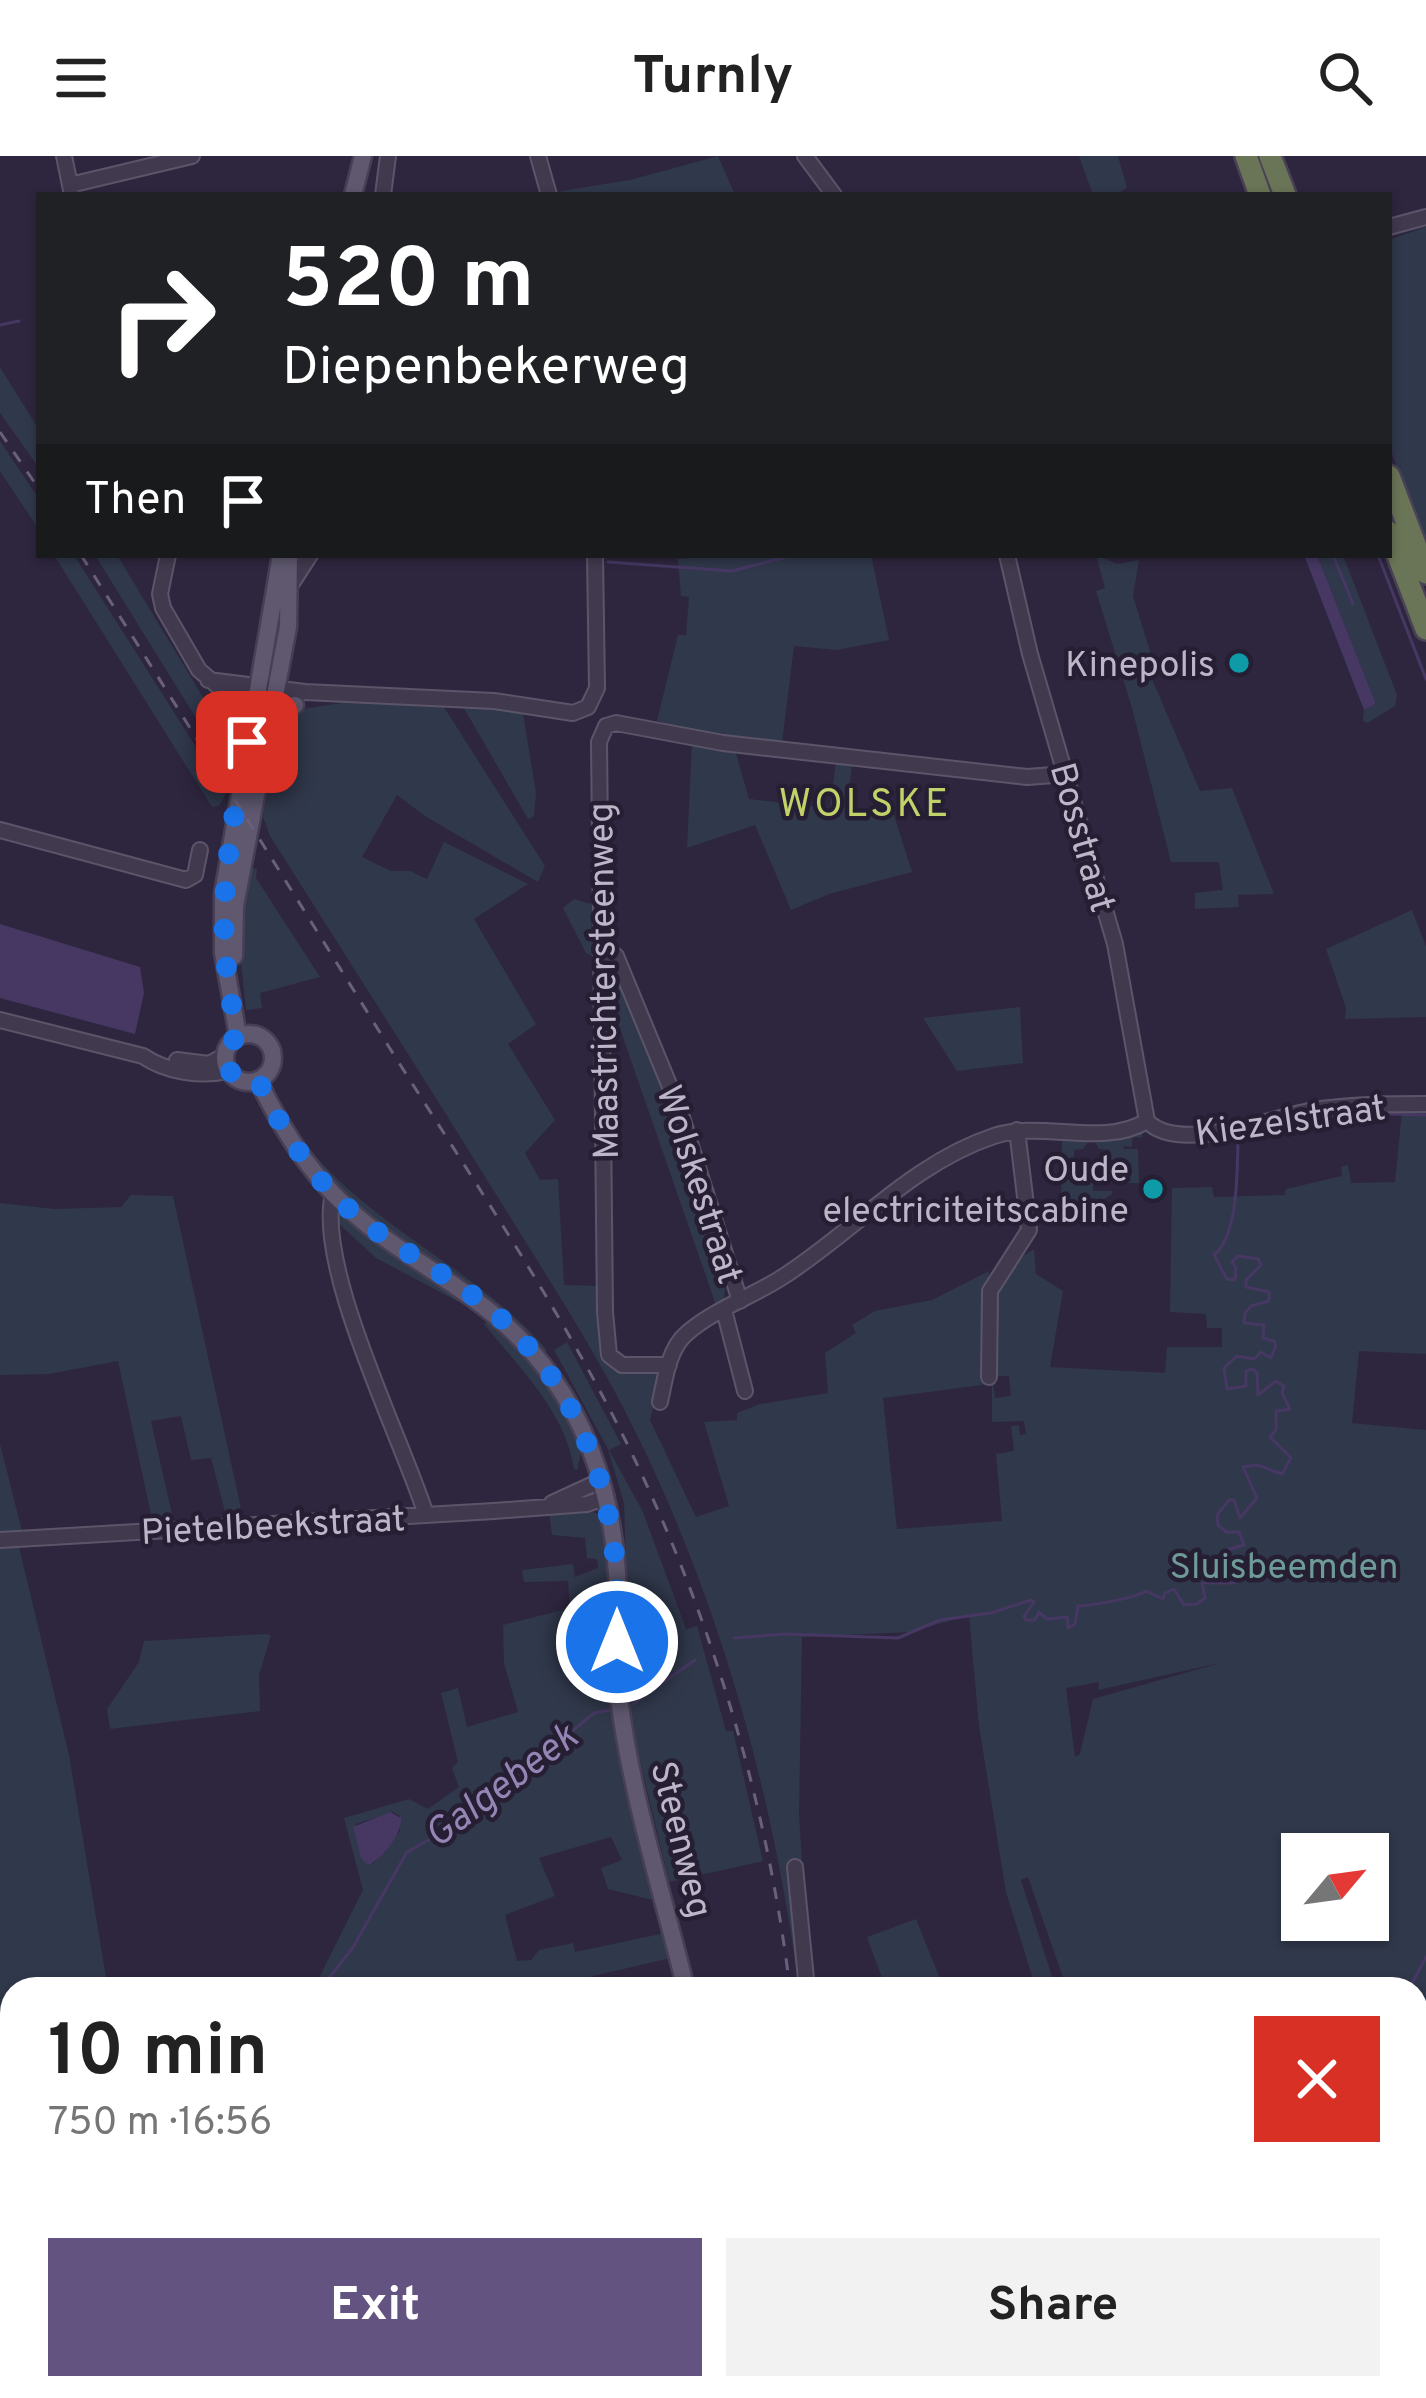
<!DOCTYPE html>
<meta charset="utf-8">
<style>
:root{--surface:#fff;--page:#f2f2f2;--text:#222;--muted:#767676;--accent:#635381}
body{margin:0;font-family:Overpass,sans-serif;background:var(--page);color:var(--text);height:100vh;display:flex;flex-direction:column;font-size:45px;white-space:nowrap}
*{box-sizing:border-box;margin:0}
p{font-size:39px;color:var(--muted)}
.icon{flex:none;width:66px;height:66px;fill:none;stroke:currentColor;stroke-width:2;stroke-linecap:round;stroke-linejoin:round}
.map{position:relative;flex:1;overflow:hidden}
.details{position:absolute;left:0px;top:1821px;width:1428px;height:423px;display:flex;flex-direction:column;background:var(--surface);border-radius:36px 36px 0 0;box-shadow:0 3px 9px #0004}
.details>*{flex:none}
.hud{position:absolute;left:36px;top:36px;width:1356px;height:366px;border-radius:0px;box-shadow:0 3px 9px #0004;background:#202124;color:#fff;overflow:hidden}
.needle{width:78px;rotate:61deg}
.fabs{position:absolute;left:1281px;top:1677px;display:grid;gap:24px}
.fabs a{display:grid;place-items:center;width:108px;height:108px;border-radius:0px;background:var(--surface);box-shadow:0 3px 9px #0004;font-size:60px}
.pin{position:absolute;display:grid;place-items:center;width:102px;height:102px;color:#fff;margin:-51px;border-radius:24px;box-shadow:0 6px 18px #0006}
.me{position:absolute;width:132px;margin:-66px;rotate:0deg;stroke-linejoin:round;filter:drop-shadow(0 0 9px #0008)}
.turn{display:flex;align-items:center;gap:42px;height:252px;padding:0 48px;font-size:54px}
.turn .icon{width:156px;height:156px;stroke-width:2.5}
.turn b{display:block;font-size:84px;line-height:102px}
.then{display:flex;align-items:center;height:114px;padding:0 48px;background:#0003;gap:24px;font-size:45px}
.round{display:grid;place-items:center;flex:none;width:126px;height:126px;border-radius:0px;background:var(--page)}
.overview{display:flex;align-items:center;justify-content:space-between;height:204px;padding:0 48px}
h1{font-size:72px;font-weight:700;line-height:90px}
.cta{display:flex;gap:24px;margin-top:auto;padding:24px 48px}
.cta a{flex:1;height:138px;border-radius:0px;background:var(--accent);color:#fff;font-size:48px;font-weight:700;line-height:138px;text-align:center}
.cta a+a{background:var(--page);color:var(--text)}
header{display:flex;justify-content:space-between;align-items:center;height:156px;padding:0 48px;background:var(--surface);font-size:54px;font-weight:700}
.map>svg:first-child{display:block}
</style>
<header><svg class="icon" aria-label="menu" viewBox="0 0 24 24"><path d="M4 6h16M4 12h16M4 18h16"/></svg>Turnly<svg class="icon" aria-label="search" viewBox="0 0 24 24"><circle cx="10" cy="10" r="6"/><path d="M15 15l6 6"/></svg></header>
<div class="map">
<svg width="1426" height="2242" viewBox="0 0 1426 2242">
<rect width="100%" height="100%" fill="#2e263f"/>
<path fill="#30384b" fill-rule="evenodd" d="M718 0 735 39H562L561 35 630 24Z
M1079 0H1118L1127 32 1115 39H1093Z
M1426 71V386L1389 290V84Z
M0 211 39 274V312L0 257Z
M0 285 39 343V374L0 315Z
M54 399H74L226 638 219 650 212 651Z
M95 399H117L235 594 230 617Z
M723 399H871L889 484 837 494 794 490 782 587 702 577 657 565 678 479H686L689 441 681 440 678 403Z
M1096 399 1117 408 1139 404 1133 440 1151 498 1143 502 1200 635 1232 632 1274 738 1238 739 1239 751 1195 753V737L1223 734 1219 706H1171L1132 552 1096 435 1105 432Z
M1317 399H1343L1397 539 1395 550 1367 567 1363 565 1364 554 1376 548Z
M355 545 442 548 545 710 538 726 425 660 397 639 362 701 391 715H410L427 723 444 686 528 728 474 763 536 868 508 888 555 964 525 997 540 1024 558 1023 564 1129 600 1130 604 1197 658 1214 662 1219 650 1264 696 1361 729 1350 704 1266 737 1264V1257L760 1248 828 1237 825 1197 856 1177 852 1169 875 1155 932 1144 989 1115 986 1225 982 1229 883 1242 897 1373 1002 1365 996 1298 1014 1295 1011 1270 1019 1269 1020 1279 1026 1278 1024 1265 992 1266V1222L995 1242 1011 1240 1009 1220H994C994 1171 985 1121 1034 1093L1036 1118 1063 1135 1050 1211 1165 1217 1167 1191H1222V1172H1207L1206 1158 1170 1156 1172 1032 1212 1031 1214 1041 1285 1039 1286 1033 1342 1020 1341 1011 1348 1009 1351 1027 1395 1026 1402 955H1426V1198L1359 1195 1352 1267 1426 1274V1856L1416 1851V1833H1067L1028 1721 1021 1724 1056 1833H1036L1006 1736 979 1570 969 1459 911 1476 802 1481 799 1659 802 1706 793 1708 803 1810 796 1811C770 1628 720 1450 639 1283 601 1204 553 1130 507 1056 429 930 349 805 270 680L263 661 281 561 296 554ZM1220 1507 1093 1543 1080 1598 1075 1601 1066 1532 1099 1526 1098 1534ZM1302 1698H1368V1764H1302Z
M461 547 522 551 536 637 534 660 528 663Z
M692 588 735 594 749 643 830 652 836 605 852 607 847 654 894 659 912 716 829 738 791 754 755 669 687 692Z
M246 710 257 713 256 722 320 821 260 837 262 852 246 854 239 787Z
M574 743 591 748 592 800 586 797 563 752Z
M1412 754 1426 790V861L1345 863 1346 852 1326 793Z
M610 803 676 956 726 1118 724 1145 717 1152 609 841Z
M1020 851 1023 907 957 915 923 862Z
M1144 972 1142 981 1132 982V991L1123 990 1124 993H1138L1139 1027H1110V994L1099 993 1095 986C1104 979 1127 981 1144 972Z
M1062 979 1068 983 1082 980 1088 986 1083 993 1074 994V1018L1093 1019V1035H1112V1038L1061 1071Z
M303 985C371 1073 476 1111 547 1194L544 1198 475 1133 356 1052 299 989Z
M131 1039 173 1040 243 1362 227 1363 211 1302 191 1304 181 1260 151 1265 174 1367 153 1368 118 1205 49 1218 0 1219V1047L54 1053 121 1051Z
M340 1056 461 1141 459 1146 376 1102 336 1065Z
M492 1162C514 1187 582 1262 581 1294 581 1301 578 1306 578 1313H574C566 1257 518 1210 484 1168Z
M567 1186 621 1288 609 1294 643 1356 686 1473 697 1470 726 1575H733L763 1705 669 1726 631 1567 624 1347 608 1293 554 1194Z
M0 1288 22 1375 0 1380Z
M584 1353 601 1359 607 1380V1520L657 1745 608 1733 601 1712 622 1704 611 1681 539 1702 555 1740 505 1759 517 1805 531 1804 539 1794 573 1787 575 1796 665 1777 671 1802 537 1833H523L520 1822 403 1824 401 1833H305L316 1828 363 1734 344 1662 409 1643 428 1653 459 1631 452 1612 458 1606 441 1537 458 1532 467 1571 518 1556 504 1507 503 1469 570 1452 568 1425 524 1426 522 1414 573 1408 575 1421 598 1412 597 1403 587 1402 585 1382 552 1379 549 1355ZM393 1656 400 1660V1675L373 1708 356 1668Z
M18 1387 69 1599 108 1833H12V2163L0 2135V1390Z
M265 1478 271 1479 259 1519 260 1555 110 1573 107 1553 139 1506 144 1485Z
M916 1763 944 1833H886L867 1781Z
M1416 1859 1426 1863V2242H1380L1381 2232H1416Z
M189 2232H418L432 2242H183Z
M1148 2232H1370V2242H1148Z"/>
<path fill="#463863" d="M1304 399H1317L1376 548 1364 554Z
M0 768 140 811 144 837 135 878 0 842Z
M390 1656 401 1662C403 1676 382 1704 368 1709L361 1702 353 1671Z"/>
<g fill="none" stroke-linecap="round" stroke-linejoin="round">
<path stroke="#463863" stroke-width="3" d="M0 169 19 165
M1333 399 1353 448
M1378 399 1426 523
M608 406 732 415 794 399
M1391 958 1426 959
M1322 962 1359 957
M1287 969 1311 964
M1254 981 1274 974
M734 1482 785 1478 898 1482 940 1464 991 1457 1031 1444 1034 1446 1024 1460 1026 1464H1035L1039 1456 1047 1463 1067 1461 1068 1472 1075 1468 1078 1450C1093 1449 1133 1443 1146 1435L1163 1443 1165 1437 1174 1433 1184 1449 1197 1448 1205 1442 1202 1427H1234L1241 1423 1230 1409 1227 1394 1244 1389 1239 1376H1226L1218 1369 1217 1359 1229 1344H1234L1240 1362 1257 1342 1243 1311 1257 1309 1282 1318 1291 1302 1270 1281 1276 1274V1255L1290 1253 1282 1237 1284 1230 1276 1225 1258 1239 1257 1217 1253 1213 1246 1215V1230L1227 1233 1224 1212 1237 1200 1254 1203 1261 1196 1271 1202 1276 1190 1274 1185 1263 1182 1264 1169 1244 1167 1245 1157 1251 1150 1269 1145V1136L1246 1131V1124L1261 1109 1258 1103 1238 1100 1232 1106 1236 1112 1235 1124 1227 1123 1214 1099C1238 1080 1237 1017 1238 987L1241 984
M633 1548 695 1504
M320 1833 352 1793 407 1696 468 1662 594 1557 611 1554
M1409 1833 1426 1801
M1331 2232 1334 2242
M225 2242 230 2232"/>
<defs>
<path id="minor" d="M64 0 72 39
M538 0 549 39
M805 0 834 39
M70 29 192 0
M383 39 388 0
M1389 71 1426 61
M168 399 160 438 163 452 199 514 228 539 262 542
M1007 399 1030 498 1115 788 1147 965
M290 430 310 399
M208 524 305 536 494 545 573 557 588 551
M588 551 597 532 595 399
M606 570 599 586 605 1156 609 1199 622 1209H669
M606 570 616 567 723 587 1027 621 1067 618
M0 674 186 724 195 719 200 694
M602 791 616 800 680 955 740 1145
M0 864 143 900C166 916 201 921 228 915
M177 904 209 908 224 900
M1147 965C1180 1000 1279 958 1321 953 1356 948 1391 948 1426 948
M333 1038C315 1112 402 1282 426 1359
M724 1154 745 1235
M989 1221 990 1135 1029 1074 1017 974
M660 1246C665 1224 668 1194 686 1178 713 1154 751 1141 781 1122 852 1077 912 1007 994 980 1043 964 1102 992 1147 965
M552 1347 602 1324
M0 1384 494 1355 587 1348 607 1341
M795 1711 807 1833
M839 2232V2242
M992 2242V2232"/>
<path id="major" d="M353 39 363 0
M270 570 276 560 295 549
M234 800 235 750 288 471 289 399
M225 902a24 24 0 1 1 48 0a24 24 0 1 1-48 0Z
M238 880 223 797V738L281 399
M258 924C285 980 317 1029 366 1068 436 1123 501 1147 554 1224 598 1288 616 1363 618 1439 619 1476 616 1512 620 1549 633 1645 663 1739 686 1833
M738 2242V2232"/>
<path id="highway" d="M1246 0 1260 39
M1270 0 1285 39
M1389 320 1426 417
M1389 376 1426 473"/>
</defs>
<use href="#minor" stroke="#5c5569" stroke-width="18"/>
<use href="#major" stroke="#474055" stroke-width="21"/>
<use href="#highway" stroke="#494256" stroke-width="26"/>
<use href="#minor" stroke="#413a4f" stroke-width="14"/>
<use href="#major" stroke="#5f586f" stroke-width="16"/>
<use href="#highway" stroke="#6a7557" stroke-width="21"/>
<path stroke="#69617b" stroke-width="3" stroke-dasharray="12 12" stroke-linecap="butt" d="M0 276 39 333
M81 399C185 563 287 727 389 891 474 1026 566 1160 635 1304 714 1470 768 1651 790 1833
M818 2232 819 2242"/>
</g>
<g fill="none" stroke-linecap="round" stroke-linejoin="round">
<path stroke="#1a73e8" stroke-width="21" stroke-dasharray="0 37.8" d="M247 586C227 699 212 766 238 880L227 890 225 911 241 925 258 924C285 980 317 1030 367 1068 403 1096 444 1117 480 1145 586 1227 624 1356 617 1486"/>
</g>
<g fill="#0f9aa8" stroke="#261f34" stroke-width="4.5">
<circle cx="1239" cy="507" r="12"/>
<circle cx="1153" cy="1033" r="12"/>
</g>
<g text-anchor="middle" stroke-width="9" stroke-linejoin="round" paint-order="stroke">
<g font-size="36" fill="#bdb6c9" stroke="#261f34" text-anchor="end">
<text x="1215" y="520">Kinepolis</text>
<text x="1129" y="1025">Oude<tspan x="1129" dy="41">electriciteitscabine</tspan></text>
</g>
<g font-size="36" fill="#bdb6c9" stroke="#261f34">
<text transform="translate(1084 681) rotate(74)" y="13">Bosstraat</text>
<text transform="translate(602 825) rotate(-91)" y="13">Maastrichtersteenweg</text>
<text transform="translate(1290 963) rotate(-8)" y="13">Kiezelstraat</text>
<text transform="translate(701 1028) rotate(72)" y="13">Wolskestraat</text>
<text transform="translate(273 1368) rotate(-3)" y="13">Pietelbeekstraat</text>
<text transform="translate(683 1683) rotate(76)" y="13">Steenweg</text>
</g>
<g font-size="36" fill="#6e9a98" stroke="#261f34">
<text x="1284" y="1422">Sluisbeemden</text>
</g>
<g font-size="39" letter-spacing="3" fill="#c0d268" stroke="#261f34">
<text x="865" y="660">WOLSKE</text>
</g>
<g font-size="39" font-style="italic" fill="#9485b4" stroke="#261f34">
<text transform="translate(500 1628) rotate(-37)" y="14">Galgebeek</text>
</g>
</g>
</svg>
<div class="fabs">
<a><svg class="needle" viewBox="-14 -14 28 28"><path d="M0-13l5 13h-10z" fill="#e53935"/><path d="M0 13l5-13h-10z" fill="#767676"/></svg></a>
</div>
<div class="pin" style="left:247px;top:586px;background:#d93025"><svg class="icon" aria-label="arrive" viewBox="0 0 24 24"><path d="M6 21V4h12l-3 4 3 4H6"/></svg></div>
<svg class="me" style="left:617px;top:1486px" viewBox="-20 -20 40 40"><circle r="17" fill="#1a73e8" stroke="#fff" stroke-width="3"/><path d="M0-11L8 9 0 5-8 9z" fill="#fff"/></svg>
<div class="hud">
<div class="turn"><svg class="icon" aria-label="right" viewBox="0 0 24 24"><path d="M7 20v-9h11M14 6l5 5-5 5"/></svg><div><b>520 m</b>Diepenbekerweg</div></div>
<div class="then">Then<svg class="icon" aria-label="arrive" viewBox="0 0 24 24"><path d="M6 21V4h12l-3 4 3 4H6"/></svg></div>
</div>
<section class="details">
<div class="overview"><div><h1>10 min</h1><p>750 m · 16:56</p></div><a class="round" style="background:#d93025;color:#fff"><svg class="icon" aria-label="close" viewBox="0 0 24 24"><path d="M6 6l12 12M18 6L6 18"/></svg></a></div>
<div class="cta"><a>Exit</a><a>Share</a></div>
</section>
</div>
